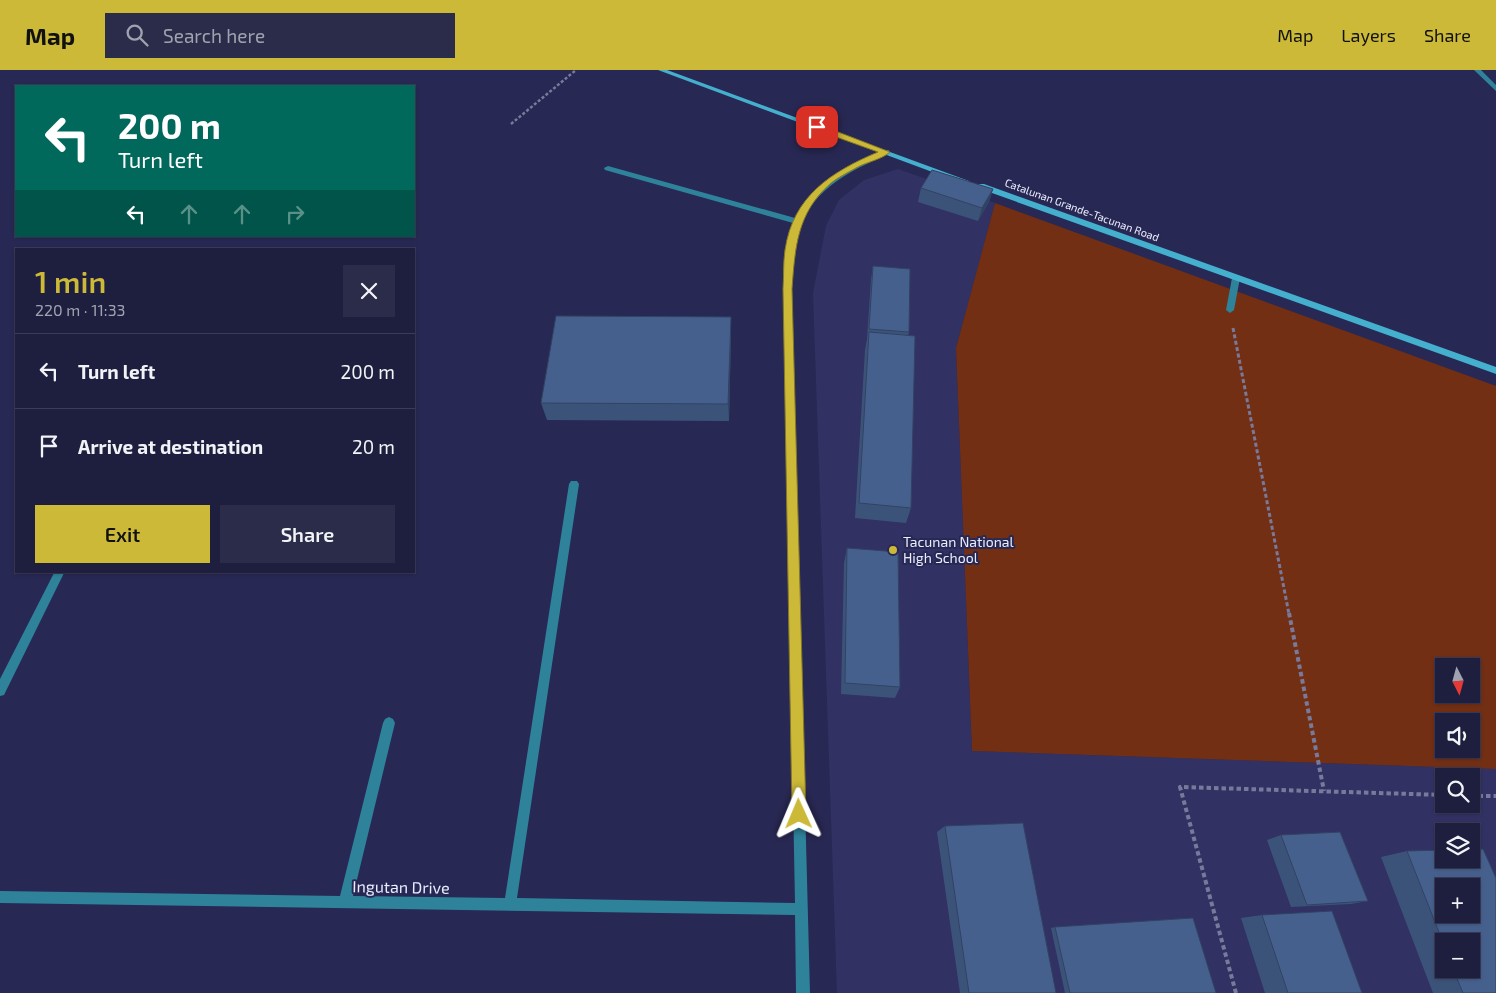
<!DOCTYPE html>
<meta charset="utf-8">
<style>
:root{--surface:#1e1e3f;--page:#2b2b4a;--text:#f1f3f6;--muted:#a1a2b0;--line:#3c3c59;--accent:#ccb938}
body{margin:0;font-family:"Exo 2",sans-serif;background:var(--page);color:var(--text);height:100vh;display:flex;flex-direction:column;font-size:19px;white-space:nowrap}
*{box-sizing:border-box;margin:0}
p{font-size:16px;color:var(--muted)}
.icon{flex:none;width:28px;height:28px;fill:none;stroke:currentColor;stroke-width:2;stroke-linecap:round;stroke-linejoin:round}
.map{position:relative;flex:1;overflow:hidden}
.sheet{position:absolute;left:15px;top:178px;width:400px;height:325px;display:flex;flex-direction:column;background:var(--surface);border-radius:0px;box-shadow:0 1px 4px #0004,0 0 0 1px var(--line)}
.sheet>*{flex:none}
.hud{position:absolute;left:15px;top:15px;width:400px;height:152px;border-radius:0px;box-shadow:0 1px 4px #0004,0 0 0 1px var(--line);background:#00695c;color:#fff;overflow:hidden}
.needle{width:32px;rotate:174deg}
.controls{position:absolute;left:1435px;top:588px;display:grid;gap:10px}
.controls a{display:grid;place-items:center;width:45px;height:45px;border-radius:0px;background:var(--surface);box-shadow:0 1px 4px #0004,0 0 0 1px var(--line);font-size:25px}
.pin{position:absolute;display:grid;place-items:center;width:42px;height:42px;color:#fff;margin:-21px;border-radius:10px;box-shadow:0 2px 8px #0006}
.me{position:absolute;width:55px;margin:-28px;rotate:359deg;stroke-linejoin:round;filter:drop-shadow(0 0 4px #0008)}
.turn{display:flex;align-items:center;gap:18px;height:105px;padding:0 20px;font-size:22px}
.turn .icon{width:65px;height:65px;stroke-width:2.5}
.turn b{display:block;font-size:35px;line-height:42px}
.lanes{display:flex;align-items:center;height:48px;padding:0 20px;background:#0003;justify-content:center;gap:25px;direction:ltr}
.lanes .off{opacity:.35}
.round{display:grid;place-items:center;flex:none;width:52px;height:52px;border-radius:0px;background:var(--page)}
.head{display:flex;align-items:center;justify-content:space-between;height:85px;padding:0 20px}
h1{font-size:30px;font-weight:600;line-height:38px;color:var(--accent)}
.action{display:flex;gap:10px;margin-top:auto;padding:10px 20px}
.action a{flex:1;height:58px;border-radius:0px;background:var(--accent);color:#111;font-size:20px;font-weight:600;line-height:58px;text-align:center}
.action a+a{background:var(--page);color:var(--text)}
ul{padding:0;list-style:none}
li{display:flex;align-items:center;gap:15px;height:75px;padding:0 20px;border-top:1px solid var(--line)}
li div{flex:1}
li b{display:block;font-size:19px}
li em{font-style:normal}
header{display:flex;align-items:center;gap:30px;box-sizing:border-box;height:70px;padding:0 25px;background:var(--accent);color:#111}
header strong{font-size:24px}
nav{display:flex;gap:28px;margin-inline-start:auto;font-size:18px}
.search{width:350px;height:45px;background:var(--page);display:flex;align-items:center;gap:12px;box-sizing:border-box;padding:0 18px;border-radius:0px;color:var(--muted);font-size:19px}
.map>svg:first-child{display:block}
</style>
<header>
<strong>Map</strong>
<div class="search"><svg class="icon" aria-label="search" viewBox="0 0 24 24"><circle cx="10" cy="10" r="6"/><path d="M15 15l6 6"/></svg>Search here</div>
<nav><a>Map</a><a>Layers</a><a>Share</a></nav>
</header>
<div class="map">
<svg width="1496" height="923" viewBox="0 0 1496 923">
<rect width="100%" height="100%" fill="#282854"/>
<path fill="#323163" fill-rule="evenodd" d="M898 99 995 133 956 278 972 681 1496 699V923H837L813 223 826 156 839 130 864 110ZM1444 706H1471V734H1444ZM1444 761H1471V789H1444ZM1444 816H1471V844H1444ZM1444 871H1471V899H1444Z"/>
<path fill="#722f14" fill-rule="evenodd" d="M995 133 1496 316V699L972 681 956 278ZM1444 596H1471V624H1444ZM1444 651H1471V679H1444Z"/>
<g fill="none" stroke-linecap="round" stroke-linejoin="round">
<path stroke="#797a9b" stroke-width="2.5" stroke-dasharray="3 2" stroke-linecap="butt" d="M511 54 576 0"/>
<path stroke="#797a9b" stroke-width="3" stroke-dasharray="4 2.5" stroke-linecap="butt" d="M1233 258 1289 544"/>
<path stroke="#797a9b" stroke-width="4" stroke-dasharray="4.5 3" stroke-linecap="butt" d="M1289 543 1324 721
M1471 726H1496
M1236 923 1180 717 1444 725"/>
<path fill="#2e839b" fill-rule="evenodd" d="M1236 205 1240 208 1234 240 1230 243 1226 240 1232 208Z"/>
<path fill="#2e839b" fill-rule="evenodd" d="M1474 0H1481L1496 15V21Z
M886 80H889V84C848 101 807 122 796 169 793 180 793 192 791 203L810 923H796L795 845 0 833V821L340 826 383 653 385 649 389 647 393 649 395 653 353 826 505 828 569 414 571 411H577L579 414 517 828 795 833 783 203 787 173 793 153 605 100 604 98 608 96 795 148C816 114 848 91 886 80Z
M55 501H65L4 625 0 626V609Z"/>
<path fill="#45afce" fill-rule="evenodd" d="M658 0H667L969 111 968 113H962Z
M978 114H984L1496 297V304L978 118Z"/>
</g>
<path fill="#3c5379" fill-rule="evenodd" d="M921 118 993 119 989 132 978 151 918 132Z
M873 196 909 262 908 266 911 438 906 453 855 448 865 280 867 269 871 209Z
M731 266 729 351 547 350 541 333Z
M847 478 900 617 895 628 841 624 844 493Z
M945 756 1056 923H960L937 762Z
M1281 765 1368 831 1351 834 1291 837 1267 770Z
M1407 781 1496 923H1433L1381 787ZM1444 871 1471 899H1444Z
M1262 845 1362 923H1265L1241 848Z
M1055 857 1216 923H1065L1051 858Z"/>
<path fill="#314363" d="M993 119 989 132 978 151 982 138Z
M731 247V266L729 351 728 334Z"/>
<path fill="#46608d" stroke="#314363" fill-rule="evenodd" d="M932 100 993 119 982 138 921 118Z
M873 196 910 199 909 262 869 259Z
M556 246 731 247 728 334 541 333Z
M869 262 915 266 911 438 859 433Z
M847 478 898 482 900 617 845 613Z
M1023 753 1056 923H969L945 756Z
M1340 762 1368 831 1307 835 1281 765Z
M1483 779 1496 808V923H1463L1453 899H1471V871H1444V875L1407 781 1444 780V789H1471V780ZM1444 816H1471V844H1444Z
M1332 841 1362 923H1288L1262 845Z
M1193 848 1216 923H1070L1055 857Z"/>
<path fill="#ccb938" stroke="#857824" d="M814 55H820L890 82C881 90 866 92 856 98 847 103 837 108 830 114 797 143 795 178 792 219L806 744 804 749 799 751 794 749 792 744 783 219C784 206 783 193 785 180 793 126 831 102 878 82L814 59Z"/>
<circle fill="#ccb938" stroke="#282854" stroke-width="2" cx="893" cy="480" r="5"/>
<g text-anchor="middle" stroke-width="4" stroke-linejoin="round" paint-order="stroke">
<g font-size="11" fill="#ebedff" stroke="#282854">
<text transform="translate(1082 140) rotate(20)" y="4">Catalunan Grande-Tacunan Road</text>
</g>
<g font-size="14" fill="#ebedff" stroke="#282854" text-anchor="start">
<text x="903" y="477">Tacunan National<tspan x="903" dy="16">High School</tspan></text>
</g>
<g font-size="16" fill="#ebedff" stroke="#282854">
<text transform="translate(401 817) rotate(1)" y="6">Ingutan Drive</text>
</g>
</g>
</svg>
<div class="controls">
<a><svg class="needle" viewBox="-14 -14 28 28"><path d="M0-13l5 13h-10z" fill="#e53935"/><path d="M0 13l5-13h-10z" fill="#a1a2b0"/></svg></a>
<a><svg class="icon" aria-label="sound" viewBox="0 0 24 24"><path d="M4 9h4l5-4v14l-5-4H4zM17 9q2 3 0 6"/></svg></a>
<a><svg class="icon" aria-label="search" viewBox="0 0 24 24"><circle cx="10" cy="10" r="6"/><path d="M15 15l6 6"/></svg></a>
<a><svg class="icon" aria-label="layers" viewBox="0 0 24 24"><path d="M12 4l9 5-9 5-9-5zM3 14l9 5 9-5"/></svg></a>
<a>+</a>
<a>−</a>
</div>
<div class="pin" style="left:817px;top:57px;background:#d93025"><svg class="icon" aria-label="arrive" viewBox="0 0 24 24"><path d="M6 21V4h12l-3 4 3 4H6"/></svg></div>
<svg class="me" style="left:799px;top:744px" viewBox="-20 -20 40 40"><path d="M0-17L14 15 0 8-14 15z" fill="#ccb938" stroke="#fff" stroke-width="4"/></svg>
<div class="hud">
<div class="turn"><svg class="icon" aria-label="left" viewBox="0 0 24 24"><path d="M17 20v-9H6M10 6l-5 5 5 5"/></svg><div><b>200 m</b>Turn left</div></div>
<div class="lanes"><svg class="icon" aria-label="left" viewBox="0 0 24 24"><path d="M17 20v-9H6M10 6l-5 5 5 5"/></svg><svg class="icon off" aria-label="ahead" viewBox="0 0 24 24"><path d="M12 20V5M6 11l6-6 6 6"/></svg><svg class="icon off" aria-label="ahead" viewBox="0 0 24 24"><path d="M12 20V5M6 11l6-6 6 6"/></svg><svg class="icon off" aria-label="right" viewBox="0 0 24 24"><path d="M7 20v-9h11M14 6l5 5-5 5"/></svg></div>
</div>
<section class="sheet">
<div class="head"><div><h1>1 min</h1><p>220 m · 11:33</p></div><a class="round"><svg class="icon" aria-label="close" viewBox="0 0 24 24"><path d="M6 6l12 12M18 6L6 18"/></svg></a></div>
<ul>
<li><svg class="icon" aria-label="left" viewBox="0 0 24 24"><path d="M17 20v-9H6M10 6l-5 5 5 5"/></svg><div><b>Turn left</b></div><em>200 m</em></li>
<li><svg class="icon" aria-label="arrive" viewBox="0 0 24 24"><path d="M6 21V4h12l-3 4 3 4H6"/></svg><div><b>Arrive at destination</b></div><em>20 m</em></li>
</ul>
<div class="action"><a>Exit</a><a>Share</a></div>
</section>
</div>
